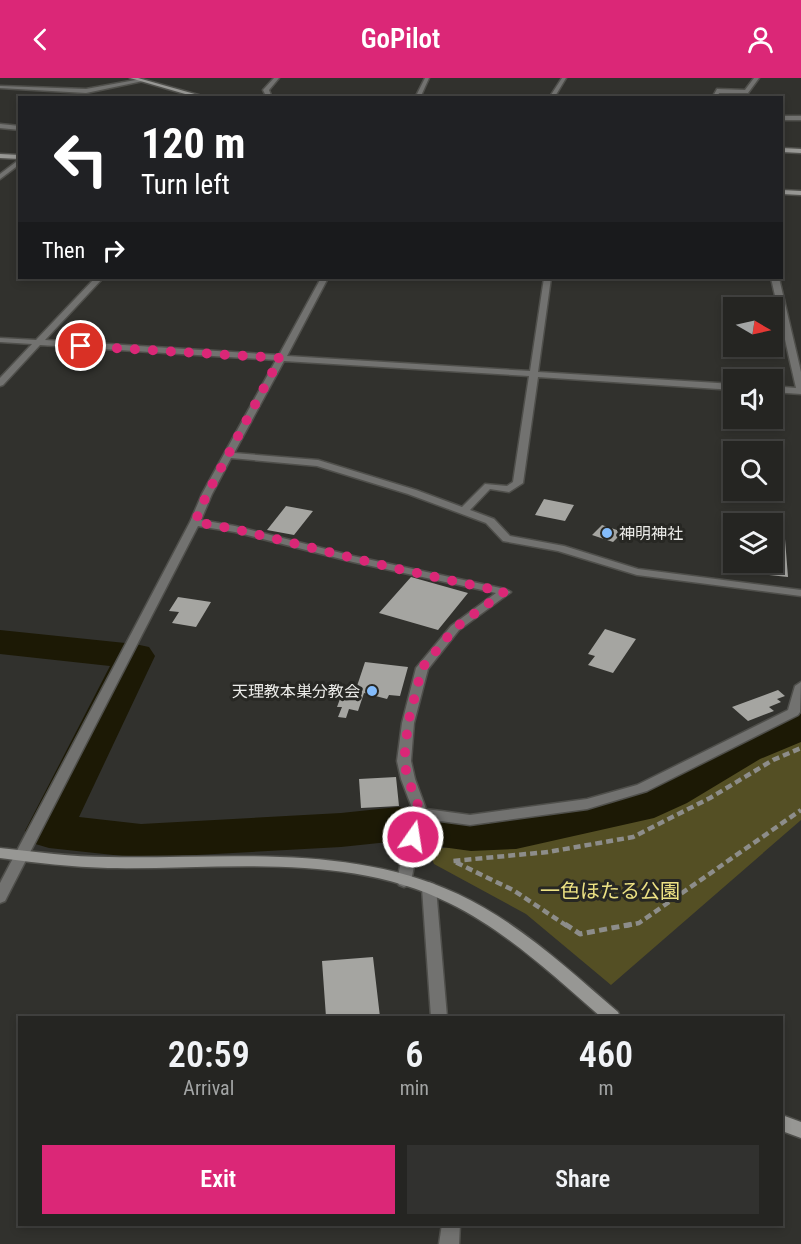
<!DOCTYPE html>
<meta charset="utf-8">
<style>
:root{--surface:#252522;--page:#31312f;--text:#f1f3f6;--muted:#a3a5a5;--line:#424240;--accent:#db2777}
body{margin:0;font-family:"Roboto Condensed","Noto Sans JP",sans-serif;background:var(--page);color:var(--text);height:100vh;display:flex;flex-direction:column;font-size:22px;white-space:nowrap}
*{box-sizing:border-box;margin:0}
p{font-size:20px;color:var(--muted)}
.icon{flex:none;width:33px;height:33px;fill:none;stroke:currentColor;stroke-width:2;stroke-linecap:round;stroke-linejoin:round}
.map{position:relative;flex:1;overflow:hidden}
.panel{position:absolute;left:18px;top:938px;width:765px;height:210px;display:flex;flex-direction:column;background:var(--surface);border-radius:0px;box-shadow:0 3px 9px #0003,0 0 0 2px var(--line)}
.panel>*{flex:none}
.top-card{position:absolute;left:18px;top:18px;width:765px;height:183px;border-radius:0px;box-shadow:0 3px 9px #0003,0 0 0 2px var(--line);background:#202124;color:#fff;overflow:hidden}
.needle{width:39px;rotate:99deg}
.tools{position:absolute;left:723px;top:219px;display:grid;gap:12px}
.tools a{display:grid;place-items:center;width:60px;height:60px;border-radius:0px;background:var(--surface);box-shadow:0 3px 9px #0003,0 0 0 2px var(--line);font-size:30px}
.pin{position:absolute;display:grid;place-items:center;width:51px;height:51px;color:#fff;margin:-26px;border:3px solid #fff;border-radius:50%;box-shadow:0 2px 6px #0007}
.me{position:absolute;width:66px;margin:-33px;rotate:13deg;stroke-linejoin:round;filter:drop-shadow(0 0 4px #0008)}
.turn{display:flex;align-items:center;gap:21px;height:126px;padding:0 24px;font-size:27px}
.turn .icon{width:78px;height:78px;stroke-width:2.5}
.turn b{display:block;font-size:42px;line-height:51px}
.then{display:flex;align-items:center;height:57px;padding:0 24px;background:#0003;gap:12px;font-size:22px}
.eta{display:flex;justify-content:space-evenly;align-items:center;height:102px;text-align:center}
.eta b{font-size:36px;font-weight:600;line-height:42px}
.cta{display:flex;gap:12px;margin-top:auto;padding:12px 24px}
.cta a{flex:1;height:69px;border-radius:0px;background:var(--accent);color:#fff;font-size:24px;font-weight:600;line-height:69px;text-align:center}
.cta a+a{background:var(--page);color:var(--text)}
header{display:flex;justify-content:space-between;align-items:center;height:78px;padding:0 24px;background:var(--accent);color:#fff;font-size:27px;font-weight:600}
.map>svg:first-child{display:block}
</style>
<header><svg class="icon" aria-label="back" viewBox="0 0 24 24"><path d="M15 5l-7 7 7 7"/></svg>GoPilot<svg class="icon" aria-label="person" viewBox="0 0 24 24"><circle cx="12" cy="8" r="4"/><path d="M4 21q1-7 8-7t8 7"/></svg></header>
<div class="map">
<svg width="801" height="1166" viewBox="0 0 801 1166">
<rect width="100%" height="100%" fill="#31312d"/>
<path fill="#544f24" d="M801 656V742L611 907 526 836 434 786 428 772 519 760 660 728 762 667Z"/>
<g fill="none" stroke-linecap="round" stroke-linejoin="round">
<path fill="#1c1905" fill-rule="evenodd" d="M0 552 135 566 149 569 155 578 79 739 141 746 341 735 398 729 471 739 516 737 628 714 655 703 728 661 801 634V664L760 681 687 725 654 740 516 771 471 773 398 763 341 769 141 780 49 770 32 765 25 753 110 588 0 576Z"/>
</g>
<path fill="#a5a5a1" d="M544 421 574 427 565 443 535 437Z
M286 428 313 433 294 457 267 452Z
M602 447 623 454 613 464 592 457Z
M730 455 734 456V484H772V459L785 461 788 499 732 493Z
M411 499 468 515 438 552 379 535Z
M178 519 211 524 196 549 172 545 179 534 169 533Z
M605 551 636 561 613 595 588 587 595 578 588 576Z
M365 584 408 589 400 618 389 617 387 621 364 615 358 633 349 631 346 640 338 639 342 629H337L344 610 356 611Z
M778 612 785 618 777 621 781 624 769 629 774 633 748 643 732 629Z
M396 699 399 728 361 730 359 701Z
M373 879 380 939H326L322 883Z"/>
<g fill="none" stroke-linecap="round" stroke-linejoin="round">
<defs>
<path id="street" d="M274 0H279L269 12 272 20H267L263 12Z
M425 0H429L420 20H415Z
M562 0H566L554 20H549Z
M754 0H759L748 15H719L717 20H712L717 11 745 12Z
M141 1 143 3 86 15 0 10V8L86 11Z
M782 38H801V42H782Z
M0 46 20 48V52L0 50Z
M20 81V86L0 101V96Z
M95 200H103L45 262 279 277 321 200H328L287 278 530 293 544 200H551L538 294 734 306V312L538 299 523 405 509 414 490 411 470 432 494 441 510 458 564 468 638 491 801 512V518L637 497 558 473 503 463 486 445 408 416 317 388 231 380 212 416 201 442 235 448 353 478 505 511 511 514 459 552 428 591 414 645 411 683 415 701 426 731 470 737 587 721 637 707 788 632 795 608 801 604 800 634 798 637 647 713 587 731 470 747 426 741 420 759 411 803 409 807 404 809 399 807 397 803 406 759 414 735 401 701 397 683 402 645 416 590 451 548 496 515 353 484 235 454 198 448 7 819 5 823 0 825V805L190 444 202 416 276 282 40 267 3 307 0 308V300L32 266 0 264V260L36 262ZM284 283 529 298 513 404 507 408 485 406 462 429 416 412 318 382 234 375Z
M771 200H779L801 294V316L772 314V308L796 310Z
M429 804 434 806 436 810 447 939H431L422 810 424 806Z
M442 1146H460L459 1166H439Z"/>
<path id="secondary" d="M130 0H138L209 20H199Z
M782 70 801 71V75L782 74Z
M0 76 20 77V81L0 80Z
M782 112 801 113V117L782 116Z
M0 770C36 774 72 779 108 779 225 781 348 765 458 816 518 844 568 891 618 934L620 939H601C553 897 506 853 449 825 346 773 219 792 108 790 72 789 36 785 0 780Z
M782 1037 801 1044V1060L782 1053Z"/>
</defs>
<use href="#street" stroke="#4f4f4b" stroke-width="3"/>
<use href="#secondary" stroke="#4f4f4b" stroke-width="3"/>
<path stroke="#8d8d8a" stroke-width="4.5" stroke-dasharray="7 4" stroke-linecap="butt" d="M567 848 513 812 453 783 548 774 633 759 710 720 773 682 801 670
M625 848 639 845 801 732"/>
<path stroke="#8d8d8a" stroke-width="5" stroke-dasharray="8 4.5" stroke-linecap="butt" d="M565 846 580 856 633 846"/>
<use href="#street" fill="#727270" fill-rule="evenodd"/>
<use href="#secondary" fill="#979794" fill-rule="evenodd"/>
</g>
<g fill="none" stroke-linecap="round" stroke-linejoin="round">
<path stroke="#db2777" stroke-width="10" stroke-dasharray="0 18" d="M81 268 280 280 207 416 195 444 235 451 394 490 504 514 455 550 422 590 408 645 404 684 408 701 421 735 413 759"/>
</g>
<g fill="#84bcfb" stroke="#272723" stroke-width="2">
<circle cx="607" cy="455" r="6"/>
<circle cx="372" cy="613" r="6"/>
</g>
<g text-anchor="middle" stroke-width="6" stroke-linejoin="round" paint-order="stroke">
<g font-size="16" fill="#ebebe8" stroke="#272723" text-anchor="start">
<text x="619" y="461">神明神社</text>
<text x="360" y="619" text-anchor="end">天理教本巣分教会</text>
</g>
<g font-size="20" fill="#ede284" stroke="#272723">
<text x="610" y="820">一色ほたる公園</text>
</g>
</g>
</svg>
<div class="tools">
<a><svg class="needle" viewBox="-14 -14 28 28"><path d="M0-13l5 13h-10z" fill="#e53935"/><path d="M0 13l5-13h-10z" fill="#a3a5a5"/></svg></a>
<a><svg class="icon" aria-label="sound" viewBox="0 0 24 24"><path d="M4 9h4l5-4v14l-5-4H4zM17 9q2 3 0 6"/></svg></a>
<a><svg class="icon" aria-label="search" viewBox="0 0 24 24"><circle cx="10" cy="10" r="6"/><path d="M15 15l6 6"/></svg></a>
<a><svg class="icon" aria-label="layers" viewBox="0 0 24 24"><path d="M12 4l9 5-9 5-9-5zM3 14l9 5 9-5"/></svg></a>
</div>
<div class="pin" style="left:81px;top:268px;background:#d93025"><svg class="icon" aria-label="arrive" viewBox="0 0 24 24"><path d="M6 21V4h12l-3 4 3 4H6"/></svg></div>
<svg class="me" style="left:413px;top:759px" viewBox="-20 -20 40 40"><circle r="17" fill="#db2777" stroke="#fff" stroke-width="3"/><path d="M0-11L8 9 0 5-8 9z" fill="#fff"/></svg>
<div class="top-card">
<div class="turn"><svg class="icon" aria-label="left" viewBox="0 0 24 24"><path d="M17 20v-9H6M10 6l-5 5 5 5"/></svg><div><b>120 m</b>Turn left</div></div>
<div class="then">Then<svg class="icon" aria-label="right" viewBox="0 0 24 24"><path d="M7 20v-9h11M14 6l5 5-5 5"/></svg></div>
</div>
<section class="panel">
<div class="eta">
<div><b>20:59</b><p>Arrival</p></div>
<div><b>6</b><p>min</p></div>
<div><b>460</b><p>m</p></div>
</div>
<div class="cta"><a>Exit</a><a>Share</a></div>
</section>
</div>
